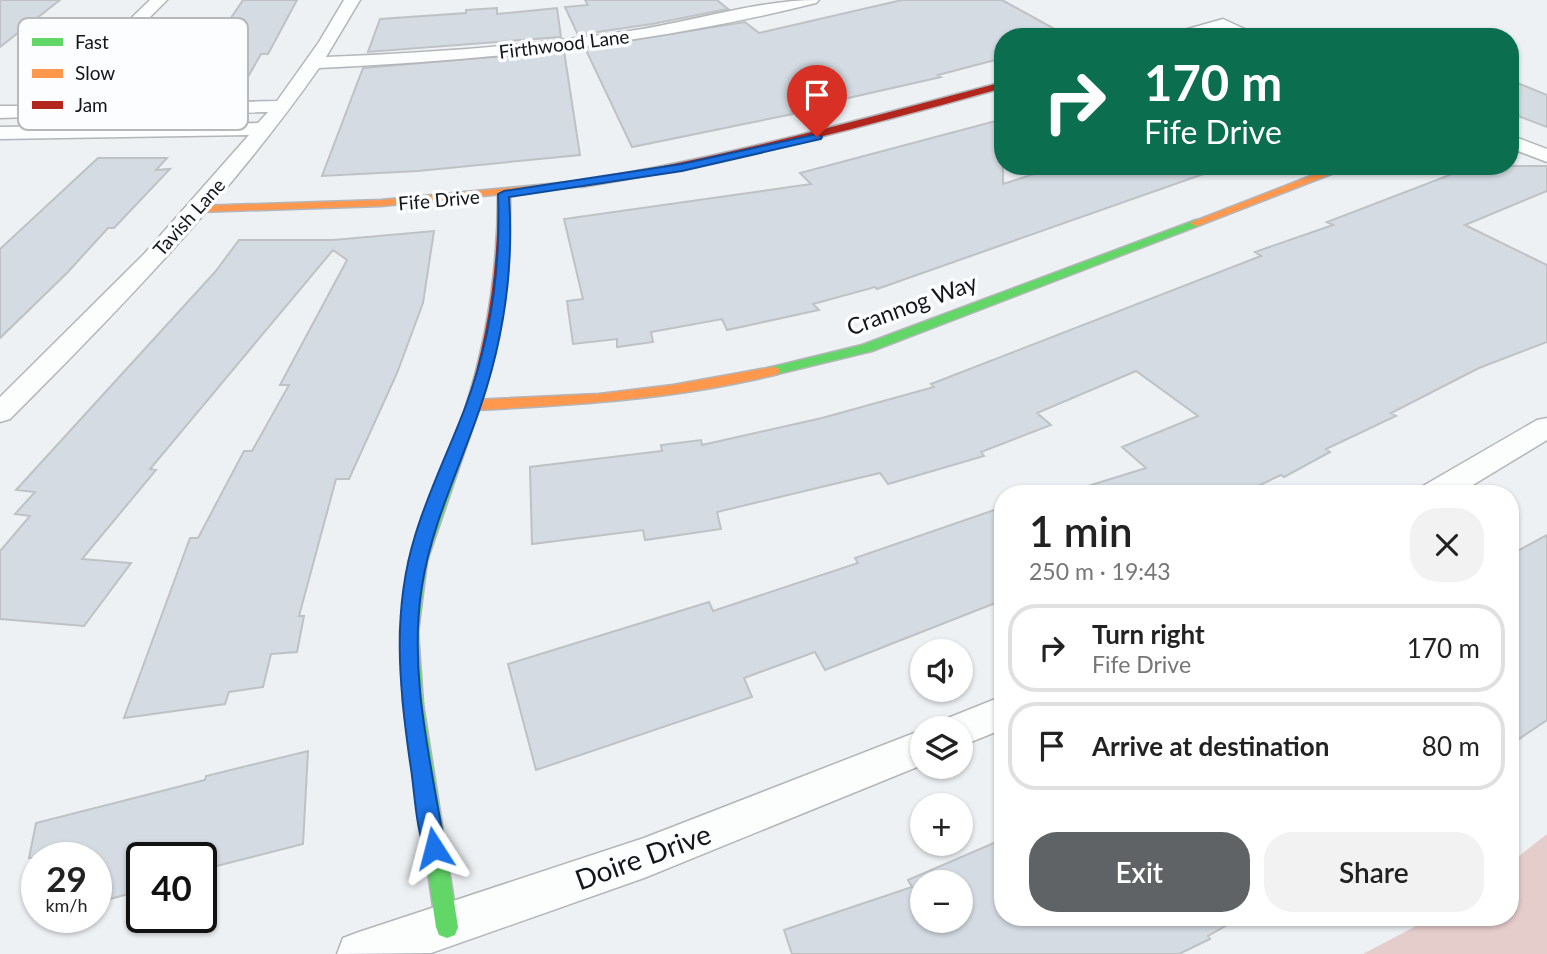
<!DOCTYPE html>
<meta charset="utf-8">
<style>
:root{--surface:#fff;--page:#f2f2f2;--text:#222;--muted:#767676;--line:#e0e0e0;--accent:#606365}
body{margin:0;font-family:Lato,sans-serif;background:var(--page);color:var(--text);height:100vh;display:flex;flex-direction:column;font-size:26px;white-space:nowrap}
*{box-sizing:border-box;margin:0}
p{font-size:23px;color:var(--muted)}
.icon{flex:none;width:38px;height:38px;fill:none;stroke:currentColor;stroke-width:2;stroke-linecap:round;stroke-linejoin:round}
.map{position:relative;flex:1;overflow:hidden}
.details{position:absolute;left:994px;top:485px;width:525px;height:441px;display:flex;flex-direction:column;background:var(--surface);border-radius:28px;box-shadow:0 2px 5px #0004}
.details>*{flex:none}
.banner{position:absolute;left:994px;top:28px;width:525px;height:147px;border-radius:28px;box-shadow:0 2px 5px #0004;background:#0b6e4f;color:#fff;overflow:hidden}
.tools{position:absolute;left:910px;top:639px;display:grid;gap:14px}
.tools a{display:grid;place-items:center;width:63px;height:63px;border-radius:50%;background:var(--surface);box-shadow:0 2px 5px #0004;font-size:35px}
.speed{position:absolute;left:21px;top:842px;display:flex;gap:14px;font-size:35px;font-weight:700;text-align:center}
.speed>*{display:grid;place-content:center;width:91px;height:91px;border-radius:50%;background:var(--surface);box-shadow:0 2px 5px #0004;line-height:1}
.speed small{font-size:18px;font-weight:400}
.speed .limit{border:4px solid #111;border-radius:10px;background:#fff;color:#111}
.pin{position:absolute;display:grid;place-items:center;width:60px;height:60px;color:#fff;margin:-72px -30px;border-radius:50% 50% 50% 0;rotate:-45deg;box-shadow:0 0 7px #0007}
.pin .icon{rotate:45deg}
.me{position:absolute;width:77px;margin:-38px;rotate:351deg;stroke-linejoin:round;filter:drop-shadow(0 0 5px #0008)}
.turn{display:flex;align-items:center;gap:24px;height:147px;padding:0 35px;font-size:32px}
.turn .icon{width:91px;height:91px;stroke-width:2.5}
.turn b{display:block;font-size:49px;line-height:60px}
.round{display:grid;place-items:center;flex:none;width:74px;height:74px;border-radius:28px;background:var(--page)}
.summary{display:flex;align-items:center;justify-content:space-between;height:119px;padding:0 35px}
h1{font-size:42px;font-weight:600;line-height:52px}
.primary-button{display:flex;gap:14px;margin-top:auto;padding:14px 35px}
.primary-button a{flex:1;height:80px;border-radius:28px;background:var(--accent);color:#fff;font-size:28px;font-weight:600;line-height:80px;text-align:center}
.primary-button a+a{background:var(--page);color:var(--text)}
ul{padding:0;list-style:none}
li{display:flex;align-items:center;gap:21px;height:88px;margin:0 14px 10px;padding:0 21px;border:4px solid var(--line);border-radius:28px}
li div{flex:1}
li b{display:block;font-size:26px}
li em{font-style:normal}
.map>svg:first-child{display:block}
</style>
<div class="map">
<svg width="1547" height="954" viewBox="0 0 1547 954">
<rect width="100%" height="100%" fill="#eef1f4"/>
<path fill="#e5cdcc" d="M1547 834V954H1363L1433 917H1510V863Z"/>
<path fill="#d4dbe2" stroke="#bfc2c5" stroke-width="2" fill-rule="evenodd" d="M0 0H60L0 47Z
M243 0H297L268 54H261L245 82 185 86Z
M585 0H717L728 9 652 24 578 35 565 7 588 5Z
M902 0H1002L1069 37H1003V58L938 75 941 77 791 111 793 114 632 147 585 48 745 22 759 33Z
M497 8V14L557 8 561 37 368 52 380 19 466 13V10Z
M564 51 580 155 418 171 322 176 363 68Z
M1510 80 1547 95V127L1510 113Z
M1003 119V184L1059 166H1211L1212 171 877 289 875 287 813 304 819 310 727 330 722 319 651 332 653 342 617 347V339L573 344 567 301 583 299 564 219 811 184 800 173Z
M98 158H167L156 170 170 169 114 228H108L67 273 0 338V249Z
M1473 166H1547V191L1465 225 1547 265V342L1479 368 1391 413 1396 416 1326 449 1330 452 1284 477 1281 475 1241 494H1089L1088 486 1146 468 1122 447 1198 416 1136 371 1037 413 1051 425 981 452 984 456 888 484 880 473 717 512 721 529 645 540 643 530 532 544 530 467 662 451 661 445 701 440 702 445 822 418 934 387 931 384 1261 256 1255 252 1333 225 1327 222Z
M434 231 423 303 397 373 349 479H336L299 616H304L297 652 271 654 263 687 229 692 225 704 124 718 190 538H198L244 451H252L289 385H280L347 260 333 250 150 469 156 470 82 559 131 563 84 626 0 619V551L30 516 15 514 35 492 16 490 215 272 239 240H333Z
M1003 507V600L825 670 815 652 744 678 752 697 536 770 508 664 709 602 713 611 858 563 855 558Z
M1547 535V720L1510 745V555Z
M308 751 303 844 201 870V858H137L132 893 96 903V858H29L36 823 205 780 206 776Z
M1003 839V917H1241L1208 936 1210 939 1179 954H792L784 930 912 887 908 880ZM922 882H961V920H922Z"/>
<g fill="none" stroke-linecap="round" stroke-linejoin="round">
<defs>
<path id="street" d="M150 0H167L62 105 277 101 319 42 344 0H360L326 57C427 53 529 46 629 31 692 22 755 0 819 0L816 3C653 44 487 60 319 68 230 195 120 309 10 419L0 422V397L144 254 249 135 0 139V127L258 123 268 112 49 117 38 123 29 117 0 118V106H40Z
M1223 19 1262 37H1239L1222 29 1195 37H1168L1170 34Z
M1510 135 1547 149V162L1510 148Z
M1547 418V440L1458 494H1419L1423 486 1537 420Z
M1003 696V729L961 746V728H943L948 718Z
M922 730V765L644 878 431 953 337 954 343 938 359 932 644 838Z"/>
<path id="fast" d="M1196 220 1200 221V225L872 351 773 375 766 371 768 368 862 345Z
M472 404 479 409 427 561 418 632 423 704 458 927 455 935 447 938 439 935 436 927 403 704 400 632 409 561 465 409Z"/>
<path id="slow" d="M1336 166H1352L1200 225 1196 226 1190 223Z
M581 181 585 182V186L381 206 198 212 192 209 198 206 381 200Z
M773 367 778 368 780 371 778 374C678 399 576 405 474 410L467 405 474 400 599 394 673 385Z"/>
<path id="jam" d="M1003 82V88C863 127 724 164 581 187L575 184 581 181C724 158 862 119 1003 82Z
M504 191 510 194C511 259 505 324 486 387 483 396 482 411 472 414L465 409C488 338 498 268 498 194Z"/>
</defs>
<use href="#street" stroke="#b3b5b8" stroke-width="3"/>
<use href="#fast" stroke="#b3b5b8" stroke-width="3"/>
<use href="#slow" stroke="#b3b5b8" stroke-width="3"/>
<use href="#jam" stroke="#b3b5b8" stroke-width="3"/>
<use href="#street" fill="#fcfdfd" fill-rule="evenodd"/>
<use href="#fast" fill="#63d668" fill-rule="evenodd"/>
<use href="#slow" fill="#ff974d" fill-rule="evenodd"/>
<use href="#jam" fill="#b3261e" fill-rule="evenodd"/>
</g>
<path fill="#1a73e8" stroke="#114b97" stroke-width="2" d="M817 134 822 137 821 139 682 171 509 197C514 269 504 337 481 405 461 465 432 522 422 586 408 673 431 762 445 848L442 856 434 859 427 856C415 828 415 791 410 762 399 686 392 610 415 536 428 492 449 450 465 408 491 339 501 268 498 194L504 191 682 164Z"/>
<g text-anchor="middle" stroke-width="7" stroke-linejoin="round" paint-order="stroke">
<g font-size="19" fill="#131618" stroke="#fcfdff">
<text transform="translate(564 44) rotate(-7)" y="7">Firthwood Lane</text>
<text transform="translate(439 200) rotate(-5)" y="7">Fife Drive</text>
<text transform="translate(189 217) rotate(-48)" y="7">Tavish Lane</text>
</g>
<g font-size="23" fill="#131618" stroke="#fcfdff">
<text transform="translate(912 305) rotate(-20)" y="8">Crannog Way</text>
</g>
<g font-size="28" fill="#131618" stroke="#fcfdff">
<text transform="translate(643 857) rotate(-20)" y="10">Doire Drive</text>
</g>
</g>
<rect x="18" y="18" width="230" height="112" rx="10" fill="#fcfdff" stroke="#b6b8ba" stroke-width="2"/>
<rect x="32" y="38" width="31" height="8" fill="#63d668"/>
<rect x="32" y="69" width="31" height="9" fill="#ff974d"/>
<rect x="32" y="101" width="31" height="8" fill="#b3261e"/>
<g font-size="19" fill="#131618">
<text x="75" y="49">Fast</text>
<text x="75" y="80">Slow</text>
<text x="75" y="112">Jam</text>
</g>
</svg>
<div class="tools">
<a><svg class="icon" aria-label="sound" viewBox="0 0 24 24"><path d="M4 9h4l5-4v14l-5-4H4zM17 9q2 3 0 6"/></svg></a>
<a><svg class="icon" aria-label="layers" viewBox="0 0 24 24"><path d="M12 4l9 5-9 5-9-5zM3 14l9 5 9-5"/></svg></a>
<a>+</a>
<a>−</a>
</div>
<div class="speed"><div>29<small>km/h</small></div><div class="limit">40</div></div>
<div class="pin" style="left:817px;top:137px;background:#d93025"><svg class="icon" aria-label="arrive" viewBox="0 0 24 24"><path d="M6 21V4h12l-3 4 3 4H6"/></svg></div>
<svg class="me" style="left:434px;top:848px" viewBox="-20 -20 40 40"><path d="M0-17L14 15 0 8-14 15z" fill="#1a73e8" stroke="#fff" stroke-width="4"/></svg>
<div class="banner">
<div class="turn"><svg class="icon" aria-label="right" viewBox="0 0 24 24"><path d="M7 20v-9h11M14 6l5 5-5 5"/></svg><div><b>170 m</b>Fife Drive</div></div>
</div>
<section class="details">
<div class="summary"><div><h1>1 min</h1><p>250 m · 19:43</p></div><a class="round"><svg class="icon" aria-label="close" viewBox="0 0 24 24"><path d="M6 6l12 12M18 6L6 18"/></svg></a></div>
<ul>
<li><svg class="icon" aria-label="right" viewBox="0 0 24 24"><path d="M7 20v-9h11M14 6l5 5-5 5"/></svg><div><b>Turn right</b><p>Fife Drive</p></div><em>170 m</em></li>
<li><svg class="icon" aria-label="arrive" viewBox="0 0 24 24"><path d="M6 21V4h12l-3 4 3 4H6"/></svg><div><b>Arrive at destination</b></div><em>80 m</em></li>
</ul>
<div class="primary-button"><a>Exit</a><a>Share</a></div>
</section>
</div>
